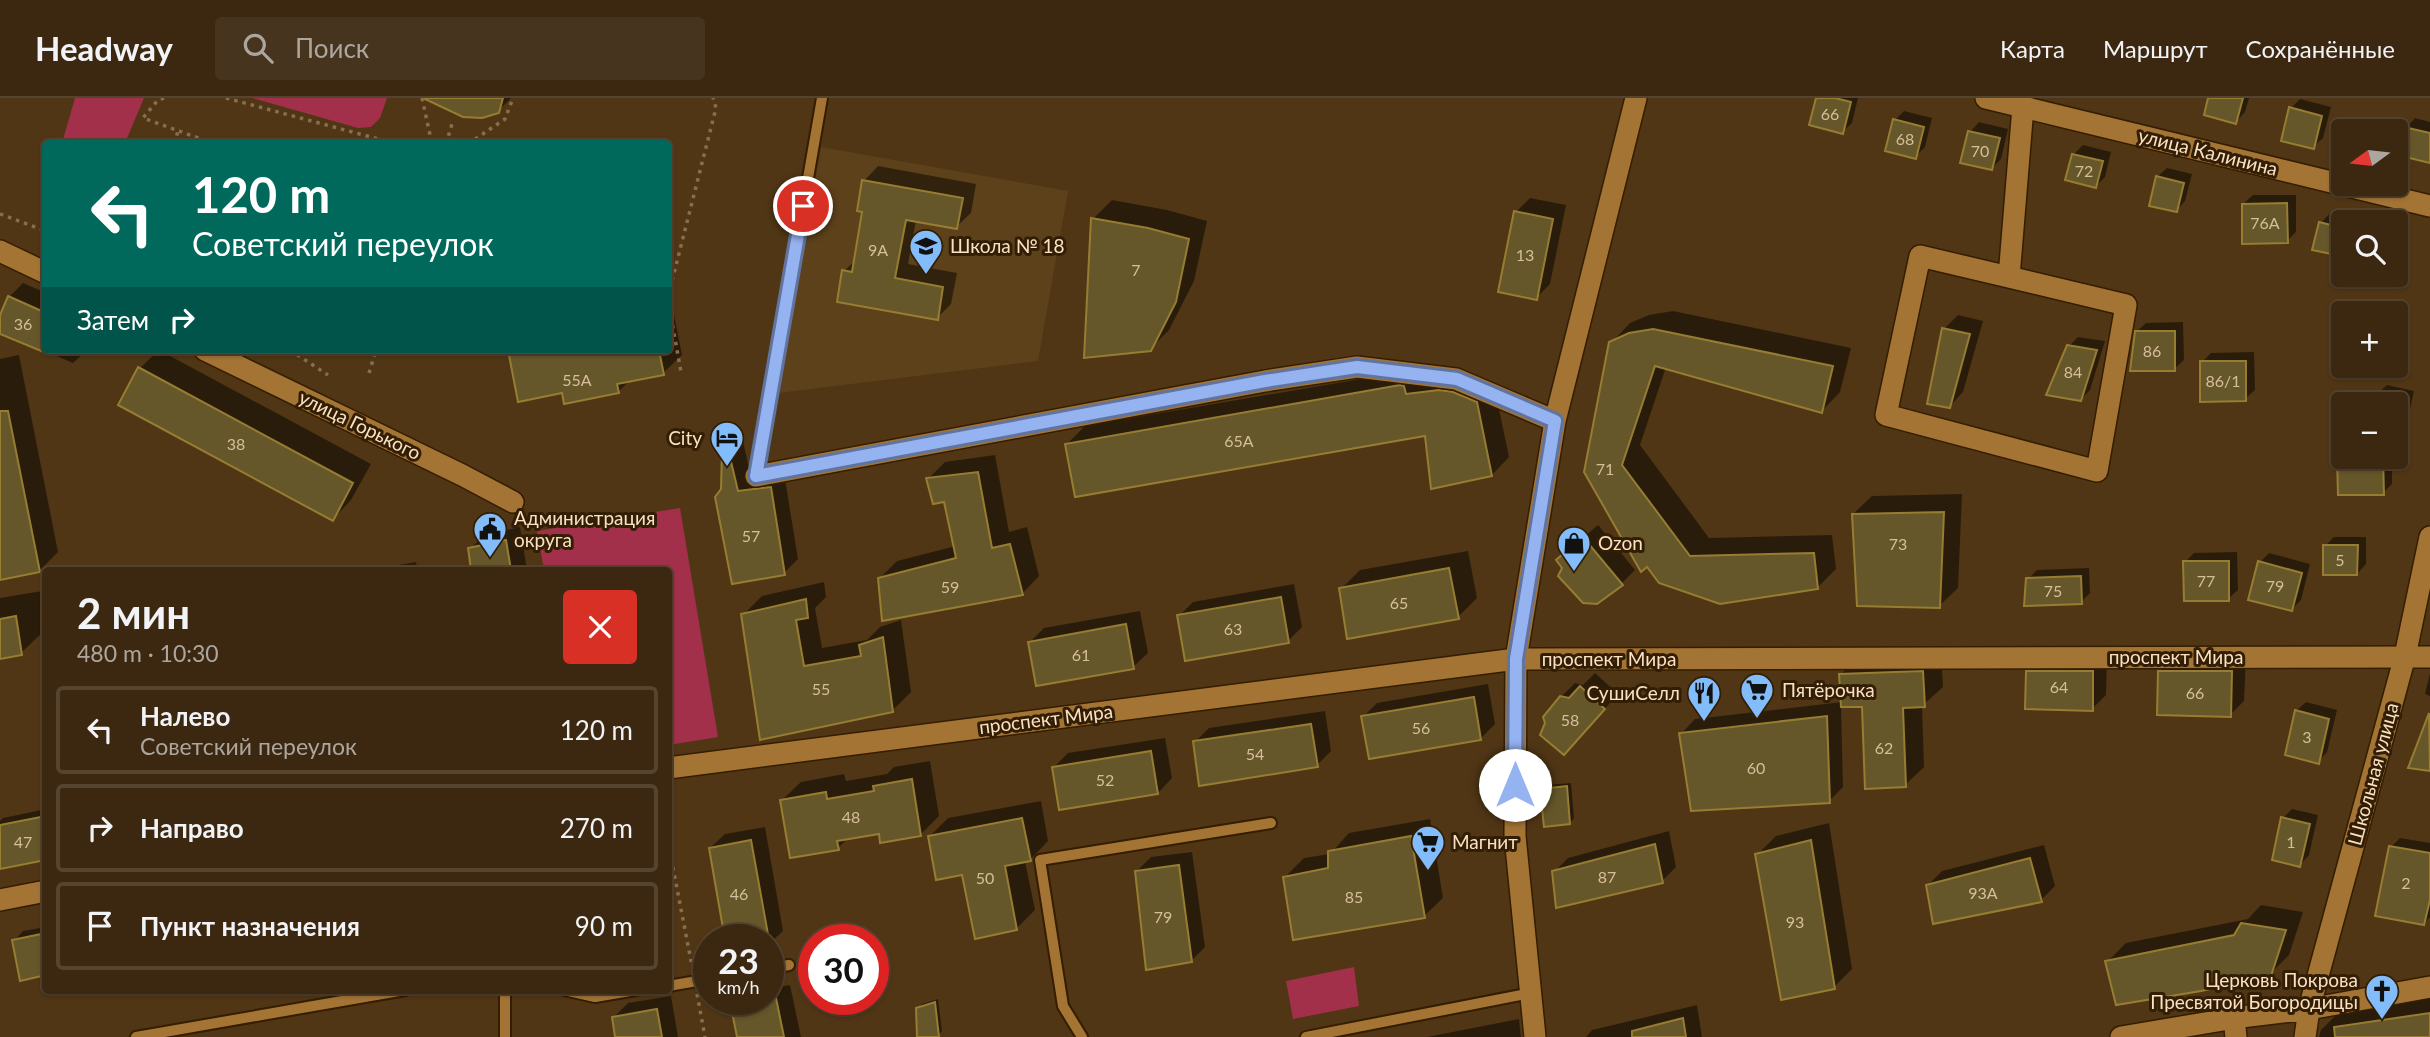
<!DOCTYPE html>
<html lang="ru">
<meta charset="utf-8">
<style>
:root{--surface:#3c2810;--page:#47341e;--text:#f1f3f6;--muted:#aca69f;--line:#554430}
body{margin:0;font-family:Lato,sans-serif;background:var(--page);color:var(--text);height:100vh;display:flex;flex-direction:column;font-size:26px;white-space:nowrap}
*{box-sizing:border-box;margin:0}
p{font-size:23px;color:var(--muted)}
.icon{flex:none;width:38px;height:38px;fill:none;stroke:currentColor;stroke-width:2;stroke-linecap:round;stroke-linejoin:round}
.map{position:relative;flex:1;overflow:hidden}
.sheet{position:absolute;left:42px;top:469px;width:630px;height:427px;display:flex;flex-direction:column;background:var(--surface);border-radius:7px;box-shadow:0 2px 5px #0004,0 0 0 2px var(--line)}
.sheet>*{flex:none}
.banner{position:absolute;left:42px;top:42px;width:630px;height:214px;border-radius:7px;box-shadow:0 2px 5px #0004,0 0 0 2px var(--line);background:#00695c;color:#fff;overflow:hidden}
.needle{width:46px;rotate:255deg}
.tools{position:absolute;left:2331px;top:21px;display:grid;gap:14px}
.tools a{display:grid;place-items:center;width:77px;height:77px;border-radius:7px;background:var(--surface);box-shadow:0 2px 5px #0004,0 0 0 2px var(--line);font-size:35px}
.speed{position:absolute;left:693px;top:826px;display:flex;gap:14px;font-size:35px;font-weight:700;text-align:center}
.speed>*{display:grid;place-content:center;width:91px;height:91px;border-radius:50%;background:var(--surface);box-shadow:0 2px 5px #0004,0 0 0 2px var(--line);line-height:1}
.speed small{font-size:18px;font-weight:400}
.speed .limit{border:10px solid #d22;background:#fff;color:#111}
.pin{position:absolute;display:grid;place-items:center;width:60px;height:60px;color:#fff;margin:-30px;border:4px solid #fff;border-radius:50%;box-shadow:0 2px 7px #0007}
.me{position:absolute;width:77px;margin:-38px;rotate:0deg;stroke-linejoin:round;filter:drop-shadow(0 0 5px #0008)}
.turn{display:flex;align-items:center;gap:24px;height:147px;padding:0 35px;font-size:32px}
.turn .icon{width:91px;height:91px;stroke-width:2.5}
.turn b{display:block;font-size:49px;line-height:60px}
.then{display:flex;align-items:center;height:66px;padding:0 35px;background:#0003;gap:14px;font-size:26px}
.round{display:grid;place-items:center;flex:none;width:74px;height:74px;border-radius:7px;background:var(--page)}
.summary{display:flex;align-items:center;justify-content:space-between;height:119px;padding:0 35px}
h1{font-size:42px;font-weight:700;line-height:52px}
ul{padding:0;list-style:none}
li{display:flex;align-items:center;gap:21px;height:88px;margin:0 14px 10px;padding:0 21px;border:4px solid var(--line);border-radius:7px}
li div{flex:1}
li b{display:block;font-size:26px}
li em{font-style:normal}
header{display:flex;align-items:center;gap:42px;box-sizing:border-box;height:98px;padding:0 35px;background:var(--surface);border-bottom:2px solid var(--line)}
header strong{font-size:33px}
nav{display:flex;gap:38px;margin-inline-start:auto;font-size:24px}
.search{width:490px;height:63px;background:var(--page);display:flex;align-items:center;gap:18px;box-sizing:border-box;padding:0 24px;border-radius:7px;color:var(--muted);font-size:26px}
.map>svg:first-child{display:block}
</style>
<header>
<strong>Headway</strong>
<div class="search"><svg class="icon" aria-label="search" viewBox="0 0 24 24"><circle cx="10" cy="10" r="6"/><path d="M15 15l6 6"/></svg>Поиск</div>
<nav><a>Карта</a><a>Маршрут</a><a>Сохранённые</a></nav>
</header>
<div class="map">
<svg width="2430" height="939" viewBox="0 0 2430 939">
<rect width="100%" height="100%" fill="#503615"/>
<path fill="#5d411b" d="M821 49 1068 93 1038 263 778 295Z"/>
<path fill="#a2304a" d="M75 0H144L125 45H62Z
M252 0H387L380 20 371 29 358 30Z
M680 410 718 639 669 647 668 472H544L537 433Z
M1354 869 1359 908 1293 921 1286 883Z"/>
<path fill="#0007" d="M437 0H511L498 13Z
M1817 0H1858L1852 25 1842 34Z
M2210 0H2249L2245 14 2236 24Z
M2300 1 2331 9 2323 40 2313 49 2291 10Z
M1904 13 1932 20 1925 49 1915 59 1895 22Z
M2415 20 2430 24V63L2406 30Z
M1979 24 2008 31 2001 61 1991 71 1970 34Z
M2083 47 2111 54 2105 79 2096 88 2073 57Z
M878 68 976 86 971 115 956 129 916 122 908 166 957 175 951 206 937 220 844 173 856 162 864 112V83Z
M2167 70 2192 76 2185 103 2176 113 2157 79Z
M2253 97H2296V134L2287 143 2243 106Z
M1530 100 1566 107 1550 186 1536 200 1516 114Z
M1112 102 1167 112 1207 123 1194 183 1169 232 1150 251 1093 121Z
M2330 115 2356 122 2355 124H2343V153L2340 157 2321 125Z
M23 185 46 195V252H87L73 265 0 234V221L9 199Z
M668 187 682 257 663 275 630 282 618 294 563 293 509 252H668Z
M1673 213 1851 250 1840 294 1822 313 1666 269 1640 347 1709 440 1832 437 1836 471 1818 489 1720 504 1586 374 1611 245 1630 225 1649 217Z
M1958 217 1983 223 1963 294 1949 309 1944 231Z
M2183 224 2184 262 2174 271 2136 234 2146 225Z
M2078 239 2105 243 2090 292 2081 301 2069 248Z
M159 252 371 366 351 402 333 421 140 270Z
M2254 254 2255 292 2245 301 2202 264 2211 255Z
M19 257 58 454 39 473 0 468V261Z
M1419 271 1494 287 1509 359 1492 377 1427 336 1067 346 1085 328Z
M2387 287 2414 293 2408 320 2398 329H2396V306H2375L2377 296Z
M738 338H742L751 380 784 375 798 461 784 475 723 392 724 353Z
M2343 354V359H2392V386L2383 395 2340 396 2339 358Z
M995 357 1009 434 1027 429 1039 478 1022 496 879 481 897 463 956 448 945 402 928 381 945 364Z
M1962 396 1958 490 1939 508 1853 416 1872 398Z
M1598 427 1635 472 1621 486 1564 470 1573 448Z
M520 429 527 472H473L470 451 484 437Z
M2334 439H2366V466L2357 476 2325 448Z
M1468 453 1477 500 1458 519 1341 491 1360 472Z
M2237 454 2238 492 2228 501 2185 464 2194 455Z
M2269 455 2310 466 2301 502 2292 511 2260 464Z
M416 464 417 472H380L383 470Z
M2089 470 2090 495 2081 504 2028 481 2037 472Z
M824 484 826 499 815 510 822 550 867 542 880 529 901 522 911 594 892 613 762 640 743 517 762 498Z
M1294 486 1302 529 1288 543 1179 518 1193 504Z
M42 493 46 531 21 555 0 559V500Z
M1140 513 1148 555 1133 569 1030 544 1044 530Z
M1941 555 1943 589 1922 608 1924 669 1905 687 1863 607 1841 608 1843 689 1829 703 1681 636 1695 621 1842 604 1841 576 1860 558Z
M2107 559 2106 597 2092 611 2027 574 2042 560Z
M2174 559H2246L2244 603 2230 617 2160 573Z
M1595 575 1618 596 1578 641 1561 599 1575 585 1583 587Z
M2430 575V598L2425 596Z
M1488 586 1495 626 1481 640 1363 619 1377 605Z
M2306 604 2337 612 2327 654 2318 664 2296 613Z
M1325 613 1331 653 1317 667 1195 644 1209 630Z
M1165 640 1172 680 1158 695 1054 669 1068 655Z
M930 663 939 718 921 736 880 734 849 739 838 750 782 702 801 684 844 676 846 683 887 676 894 669Z
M1571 685 1574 720 1570 725 1542 691 1546 687Z
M1041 703 1048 743 1030 762 1025 763 1035 812 1016 831 929 739 948 720Z
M46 711V760L0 759V723L3 720Z
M2292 711 2318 717 2309 757 2300 767 2283 720Z
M1430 721 1443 800 1424 818 1285 779 1304 760 1330 756 1349 735Z
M1829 725 1852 871 1834 889 1757 757 1776 738Z
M765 729 783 833 768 847V842L710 750 725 736Z
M1669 733 1676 769 1662 783 1554 774 1568 760Z
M2400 740 2430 745V819L2424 825 2391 749Z
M2044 747 2055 788 2041 802 1928 787 1942 773Z
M1192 754 1205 849 1191 863 1137 773 1151 759Z
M2261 807 2303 814 2289 857 2270 876 2107 864 2126 845 2248 821Z
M46 829V876L14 843 23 833Z
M790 887 801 939H739L733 909 741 901H768V891Z
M671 898 678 939H617L614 919 628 905Z
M2430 900V939H2319L2321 932 2340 913Z
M938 901 942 933 938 938 919 939 918 910 922 906Z
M1697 907 1702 939H1586L1592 932Z
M1519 921 1521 939H1427Z"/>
<path fill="#66572a" stroke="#967d31" stroke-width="2" d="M423 0H503L499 15 482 20 463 19Z
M1816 0H1835L1851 4 1843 36 1809 27Z
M2208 0H2243L2236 26 2204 17Z
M2289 9 2322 18 2314 51 2281 43Z
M1893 21 1924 29 1916 61 1885 53Z
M2404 29 2430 35V65L2397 57Z
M1968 33 2000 40 1992 72 1960 65Z
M2072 56 2103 63 2096 90 2065 82Z
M2156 78 2184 85 2177 114 2149 108Z
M862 82 963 100 957 131 906 122 895 180 943 189 938 222 837 204 842 172 852 174 862 114 857 113Z
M2287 105 2288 145 2242 146V106Z
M1514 113 1553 121 1537 202 1498 194Z
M1091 120 1148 130 1189 141 1176 204 1151 253 1084 260Z
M2319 124 2343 130 2341 158 2312 152Z
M8 198 46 215V255L0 236V217Z
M1942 230 1970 236 1950 310 1927 306Z
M1653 231 1833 268 1822 315 1655 268 1622 367 1690 458 1814 455 1818 491 1720 506 1659 485 1647 469 1641 474 1584 374 1609 244 1629 235Z
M2135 233H2175V273H2130Z
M2067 247 2097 252 2081 303 2046 297Z
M508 252H659L664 277 617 286 619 295 564 306 562 295 518 304Z
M2200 263H2246V303L2200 304Z
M138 269 353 385 333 423 118 307Z
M1400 287 1404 288 1406 296 1439 292 1453 294 1477 304 1492 378 1431 391 1425 338 1075 399 1065 346Z
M0 313H8L40 474 0 482Z
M728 351 738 393 771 389 785 477 732 486 715 399 721 391 722 352Z
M2337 359H2383L2384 397H2338Z
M978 374 992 450 1010 446 1023 497 882 523 878 480 956 460 944 404 933 406 926 380Z
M1944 414 1940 510 1857 508 1852 416Z
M1583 439 1623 487 1597 506 1583 505 1558 478 1562 470 1556 462Z
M506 442 511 472H471L468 450Z
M2323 447H2358L2357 477H2323Z
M2183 463H2229V503H2184Z
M2258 463 2302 475 2292 513 2248 502Z
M1449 470 1459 521 1347 541 1339 490Z
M2081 478 2082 506 2024 508 2026 480Z
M1281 499 1289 545 1185 563 1177 517Z
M806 501 808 520 796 522 804 568 861 558 859 547 883 539 893 614 760 642 741 516Z
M16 518 22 557 0 561V521Z
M1126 526 1134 571 1036 588 1028 544Z
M1923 573 1925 609 1903 610 1906 689 1865 691 1862 609H1841L1839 576Z
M2026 573H2093V613L2025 611Z
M2158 573H2232L2231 619 2157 617Z
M1580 588 1605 611 1564 657 1540 637 1545 625 1543 619 1560 598 1569 600Z
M1474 599 1481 642 1369 661 1361 618Z
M2295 612 2329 621 2319 666 2285 657Z
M2429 615 2430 673 2408 670Z
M1827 618 1830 705 1691 713 1679 635Z
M1311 626 1318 669 1199 688 1193 643Z
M1151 653 1158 696 1059 712 1052 669Z
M912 681 921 738 880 745 879 736 837 743 839 752 790 760 780 702 826 694 827 701 874 693 873 688Z
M1567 688 1570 726 1544 729 1540 691Z
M46 718V762L0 771V727Z
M2281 719 2310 726 2300 769 2272 762Z
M1022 720 1031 763 1005 768 1017 832 975 841 962 777 936 782 928 738Z
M1411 738 1425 820 1293 842 1283 779 1328 770V753Z
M751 742 769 842H725L709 750Z
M1811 742 1835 891 1781 902 1755 756Z
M1655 746 1663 785 1556 810 1552 773Z
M2389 748 2430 755V802L2424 827 2375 818Z
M2030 760 2042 804 1933 826 1926 787Z
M1179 767 1192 864 1146 872 1135 773Z
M2241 825 2286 832 2271 878 2201 893 2116 907 2105 863 2234 837Z
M46 835V877L20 883 12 842Z
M776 900 784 939H737L731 909Z
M935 904 939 939H917L916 910Z
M657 911 662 939H615L612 919Z
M2430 915V939H2335L2334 929Z
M1683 920 1686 939H1632V933Z"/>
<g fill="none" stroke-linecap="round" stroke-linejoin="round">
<defs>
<path id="lane" d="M756 378 822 0
M768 871 789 867
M668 888 709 881
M505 892V939
M564 892 595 899 636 892
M136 939 405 892
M1082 939 1063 908 1040 762 1271 725
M1306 939 1531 895"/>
<path id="street" d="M0 153 46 175
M2009 179 2126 207 2097 373 1886 317 1920 158 2009 179 2023 9
M205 252 462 377 513 404
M756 378 1265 283 1357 269 1456 281 1555 323
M668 670 1516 561 2430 559
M0 802 46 793
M2309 911 2430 889
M2234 920 2236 939
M1535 939 1515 738 1516 561 1555 323 1636 0"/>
<path id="secondary" d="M1986 0 2430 108
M2121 939 2241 919 2309 911
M2305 939 2309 911 2405 558 2430 439"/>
</defs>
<use href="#lane" stroke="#351d00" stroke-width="14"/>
<use href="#street" stroke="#351d00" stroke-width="24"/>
<use href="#secondary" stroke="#351d00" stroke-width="24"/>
<path stroke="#886e4e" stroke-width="3.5" stroke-dasharray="3.5 5" stroke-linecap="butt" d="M164 0 158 2 143 20 215 46
M226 0 397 46
M422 0 432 46
M175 46 178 32
M446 46 452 26
M468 46 505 21 513 0
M0 116 46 133
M668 199 716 10 713 0
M668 202 681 274
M290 252 328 277
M369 275 376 252
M668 744 692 868
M697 896 705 939"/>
<use href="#lane" stroke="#a47435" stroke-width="10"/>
<use href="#street" stroke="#a47435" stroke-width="21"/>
<use href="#secondary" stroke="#a47435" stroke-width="21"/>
</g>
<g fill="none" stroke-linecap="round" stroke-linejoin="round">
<defs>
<path id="route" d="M803 108 756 378 1265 283 1357 269 1457 281 1555 323 1516 561 1515 687"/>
</defs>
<use href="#route" stroke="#61749d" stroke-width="18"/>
<use href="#route" stroke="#95b2f1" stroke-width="12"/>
</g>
<defs>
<symbol id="school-pin" viewBox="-11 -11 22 30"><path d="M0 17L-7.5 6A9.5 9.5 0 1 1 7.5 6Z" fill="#82bcfa" stroke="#321e04"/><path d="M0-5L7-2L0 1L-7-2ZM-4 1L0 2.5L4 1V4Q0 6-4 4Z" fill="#111"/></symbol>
<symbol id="hotel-pin" viewBox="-11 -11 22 30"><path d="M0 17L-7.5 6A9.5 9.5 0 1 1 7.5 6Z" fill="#82bcfa" stroke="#321e04"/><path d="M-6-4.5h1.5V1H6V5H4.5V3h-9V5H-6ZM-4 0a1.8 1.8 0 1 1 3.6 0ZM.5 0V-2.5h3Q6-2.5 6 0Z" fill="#111"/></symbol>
<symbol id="civic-pin" viewBox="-11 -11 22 30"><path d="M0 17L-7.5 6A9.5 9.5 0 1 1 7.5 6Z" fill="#82bcfa" stroke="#321e04"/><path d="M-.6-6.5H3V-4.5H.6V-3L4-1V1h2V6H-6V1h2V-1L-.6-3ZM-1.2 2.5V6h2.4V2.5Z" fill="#111"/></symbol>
<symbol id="shop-pin" viewBox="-11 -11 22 30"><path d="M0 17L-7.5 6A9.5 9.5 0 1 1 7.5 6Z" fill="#82bcfa" stroke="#321e04"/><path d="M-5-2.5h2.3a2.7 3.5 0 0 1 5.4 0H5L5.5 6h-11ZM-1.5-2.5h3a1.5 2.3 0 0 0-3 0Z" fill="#111"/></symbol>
<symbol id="supermarket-pin" viewBox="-11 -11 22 30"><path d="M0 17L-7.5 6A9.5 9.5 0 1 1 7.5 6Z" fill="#82bcfa" stroke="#321e04"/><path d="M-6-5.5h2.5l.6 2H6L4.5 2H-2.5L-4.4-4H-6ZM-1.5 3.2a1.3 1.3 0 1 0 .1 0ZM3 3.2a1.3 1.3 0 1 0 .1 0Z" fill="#111"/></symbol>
<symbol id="restaurant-pin" viewBox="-11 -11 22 30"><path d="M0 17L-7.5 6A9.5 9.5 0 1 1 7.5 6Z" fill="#82bcfa" stroke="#321e04"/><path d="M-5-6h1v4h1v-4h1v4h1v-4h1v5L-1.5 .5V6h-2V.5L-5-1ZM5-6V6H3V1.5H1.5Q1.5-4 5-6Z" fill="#111"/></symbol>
<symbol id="church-pin" viewBox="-11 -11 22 30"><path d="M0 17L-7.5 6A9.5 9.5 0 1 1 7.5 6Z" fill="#82bcfa" stroke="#321e04"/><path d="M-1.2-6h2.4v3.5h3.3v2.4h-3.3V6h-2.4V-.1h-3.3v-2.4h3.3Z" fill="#111"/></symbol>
</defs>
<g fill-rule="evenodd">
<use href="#school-pin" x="907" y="129" width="38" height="52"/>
<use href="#hotel-pin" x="708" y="321" width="38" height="52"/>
<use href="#civic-pin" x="471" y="412" width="38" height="52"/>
<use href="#shop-pin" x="1555" y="426" width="38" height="52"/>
<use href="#supermarket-pin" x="1738" y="573" width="38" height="52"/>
<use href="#restaurant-pin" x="1685" y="576" width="38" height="52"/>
<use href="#supermarket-pin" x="1409" y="725" width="38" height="52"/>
<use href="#church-pin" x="2363" y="874" width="38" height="52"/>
</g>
<g text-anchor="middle" stroke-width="6" stroke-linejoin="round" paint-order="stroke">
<g font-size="16" fill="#d6be9c">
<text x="1830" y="22">66</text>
<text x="1905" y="47">68</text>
<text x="1980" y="59">70</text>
<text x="2084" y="79">72</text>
<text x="2265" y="131">76А</text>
<text x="878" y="158">9А</text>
<text x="1525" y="163">13</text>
<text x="1136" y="178">7</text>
<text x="23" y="232">36</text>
<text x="2152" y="259">86</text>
<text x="2073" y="280">84</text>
<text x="577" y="288">55А</text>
<text x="2223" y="289">86/1</text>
<text x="1239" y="349">65А</text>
<text x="236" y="352">38</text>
<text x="1605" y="377">71</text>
<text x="751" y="444">57</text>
<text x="1898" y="452">73</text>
<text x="2340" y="468">5</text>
<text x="2206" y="489">77</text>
<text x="2275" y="494">79</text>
<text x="950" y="495">59</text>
<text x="2053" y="499">75</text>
<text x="1399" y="511">65</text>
<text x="1233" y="537">63</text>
<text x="1081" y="563">61</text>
<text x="2059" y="595">64</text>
<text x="821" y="597">55</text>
<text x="2195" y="601">66</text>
<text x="1570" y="628">58</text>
<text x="1421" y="636">56</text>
<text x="2307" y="645">3</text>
<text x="1884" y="656">62</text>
<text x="1255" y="662">54</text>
<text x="1756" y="676">60</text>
<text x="1105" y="688">52</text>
<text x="851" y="725">48</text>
<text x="23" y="750">47</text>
<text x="2291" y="750">1</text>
<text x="1607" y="785">87</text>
<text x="985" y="786">50</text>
<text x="2406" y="791">2</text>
<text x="1983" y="801">93А</text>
<text x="739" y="802">46</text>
<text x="1354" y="805">85</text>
<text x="1163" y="825">79</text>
<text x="1795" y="830">93</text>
</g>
<g font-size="19" fill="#fbe0c2" stroke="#321e04">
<text transform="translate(2208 54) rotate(14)" y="7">улица Калинина</text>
<text transform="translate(360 327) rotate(26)" y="7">улица Горького</text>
<text x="2176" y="566">проспект Мира</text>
<text x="1609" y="568">проспект Мира</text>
<text transform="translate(1046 621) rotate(-7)" y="7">проспект Мира</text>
<text transform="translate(2373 676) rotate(-75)" y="7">Школьная улица</text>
</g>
<g font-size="19" fill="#fbe0c2" stroke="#321e04" text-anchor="start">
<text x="950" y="155">Школа № 18</text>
<text x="702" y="347" text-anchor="end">City</text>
<text x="514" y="427">Администрация<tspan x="514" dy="22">округа</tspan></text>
<text x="1598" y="452">Ozon</text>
<text x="1782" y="599">Пятёрочка</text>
<text x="1680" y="602" text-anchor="end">СушиСелл</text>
<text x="1452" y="751">Магнит</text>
<text x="2358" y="889" text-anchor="end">Церковь Покрова<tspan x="2358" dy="22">Пресвятой Богородицы</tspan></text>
</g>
</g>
</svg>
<div class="tools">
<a><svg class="needle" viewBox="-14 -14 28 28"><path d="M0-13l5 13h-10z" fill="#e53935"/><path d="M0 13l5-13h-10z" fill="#aca69f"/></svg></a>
<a><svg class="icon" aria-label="search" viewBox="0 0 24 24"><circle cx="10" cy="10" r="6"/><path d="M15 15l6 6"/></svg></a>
<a>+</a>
<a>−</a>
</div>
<div class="speed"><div>23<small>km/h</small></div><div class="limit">30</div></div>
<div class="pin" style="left:803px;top:108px;background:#d93025"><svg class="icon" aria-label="arrive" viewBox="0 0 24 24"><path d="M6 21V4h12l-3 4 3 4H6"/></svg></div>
<svg class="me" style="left:1515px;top:687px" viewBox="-20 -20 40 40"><circle r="19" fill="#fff"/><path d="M0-13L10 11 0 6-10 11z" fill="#95b2f1"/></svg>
<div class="banner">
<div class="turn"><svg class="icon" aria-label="left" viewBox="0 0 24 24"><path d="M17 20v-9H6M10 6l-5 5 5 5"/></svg><div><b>120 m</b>Советский переулок</div></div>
<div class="then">Затем<svg class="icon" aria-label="right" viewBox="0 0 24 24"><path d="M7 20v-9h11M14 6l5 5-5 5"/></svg></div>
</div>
<section class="sheet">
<div class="summary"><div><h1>2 мин</h1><p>480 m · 10:30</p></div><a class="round" style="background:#d93025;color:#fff"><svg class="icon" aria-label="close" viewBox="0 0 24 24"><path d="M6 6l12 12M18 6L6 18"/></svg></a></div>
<ul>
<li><svg class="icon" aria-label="left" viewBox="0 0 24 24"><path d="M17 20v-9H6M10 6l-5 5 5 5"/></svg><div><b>Налево</b><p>Советский переулок</p></div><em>120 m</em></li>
<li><svg class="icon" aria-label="right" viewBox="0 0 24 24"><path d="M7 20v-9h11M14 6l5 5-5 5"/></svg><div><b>Направо</b></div><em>270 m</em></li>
<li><svg class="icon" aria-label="arrive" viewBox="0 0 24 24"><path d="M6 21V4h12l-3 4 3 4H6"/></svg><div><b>Пункт назначения</b></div><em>90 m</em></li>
</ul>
</section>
</div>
